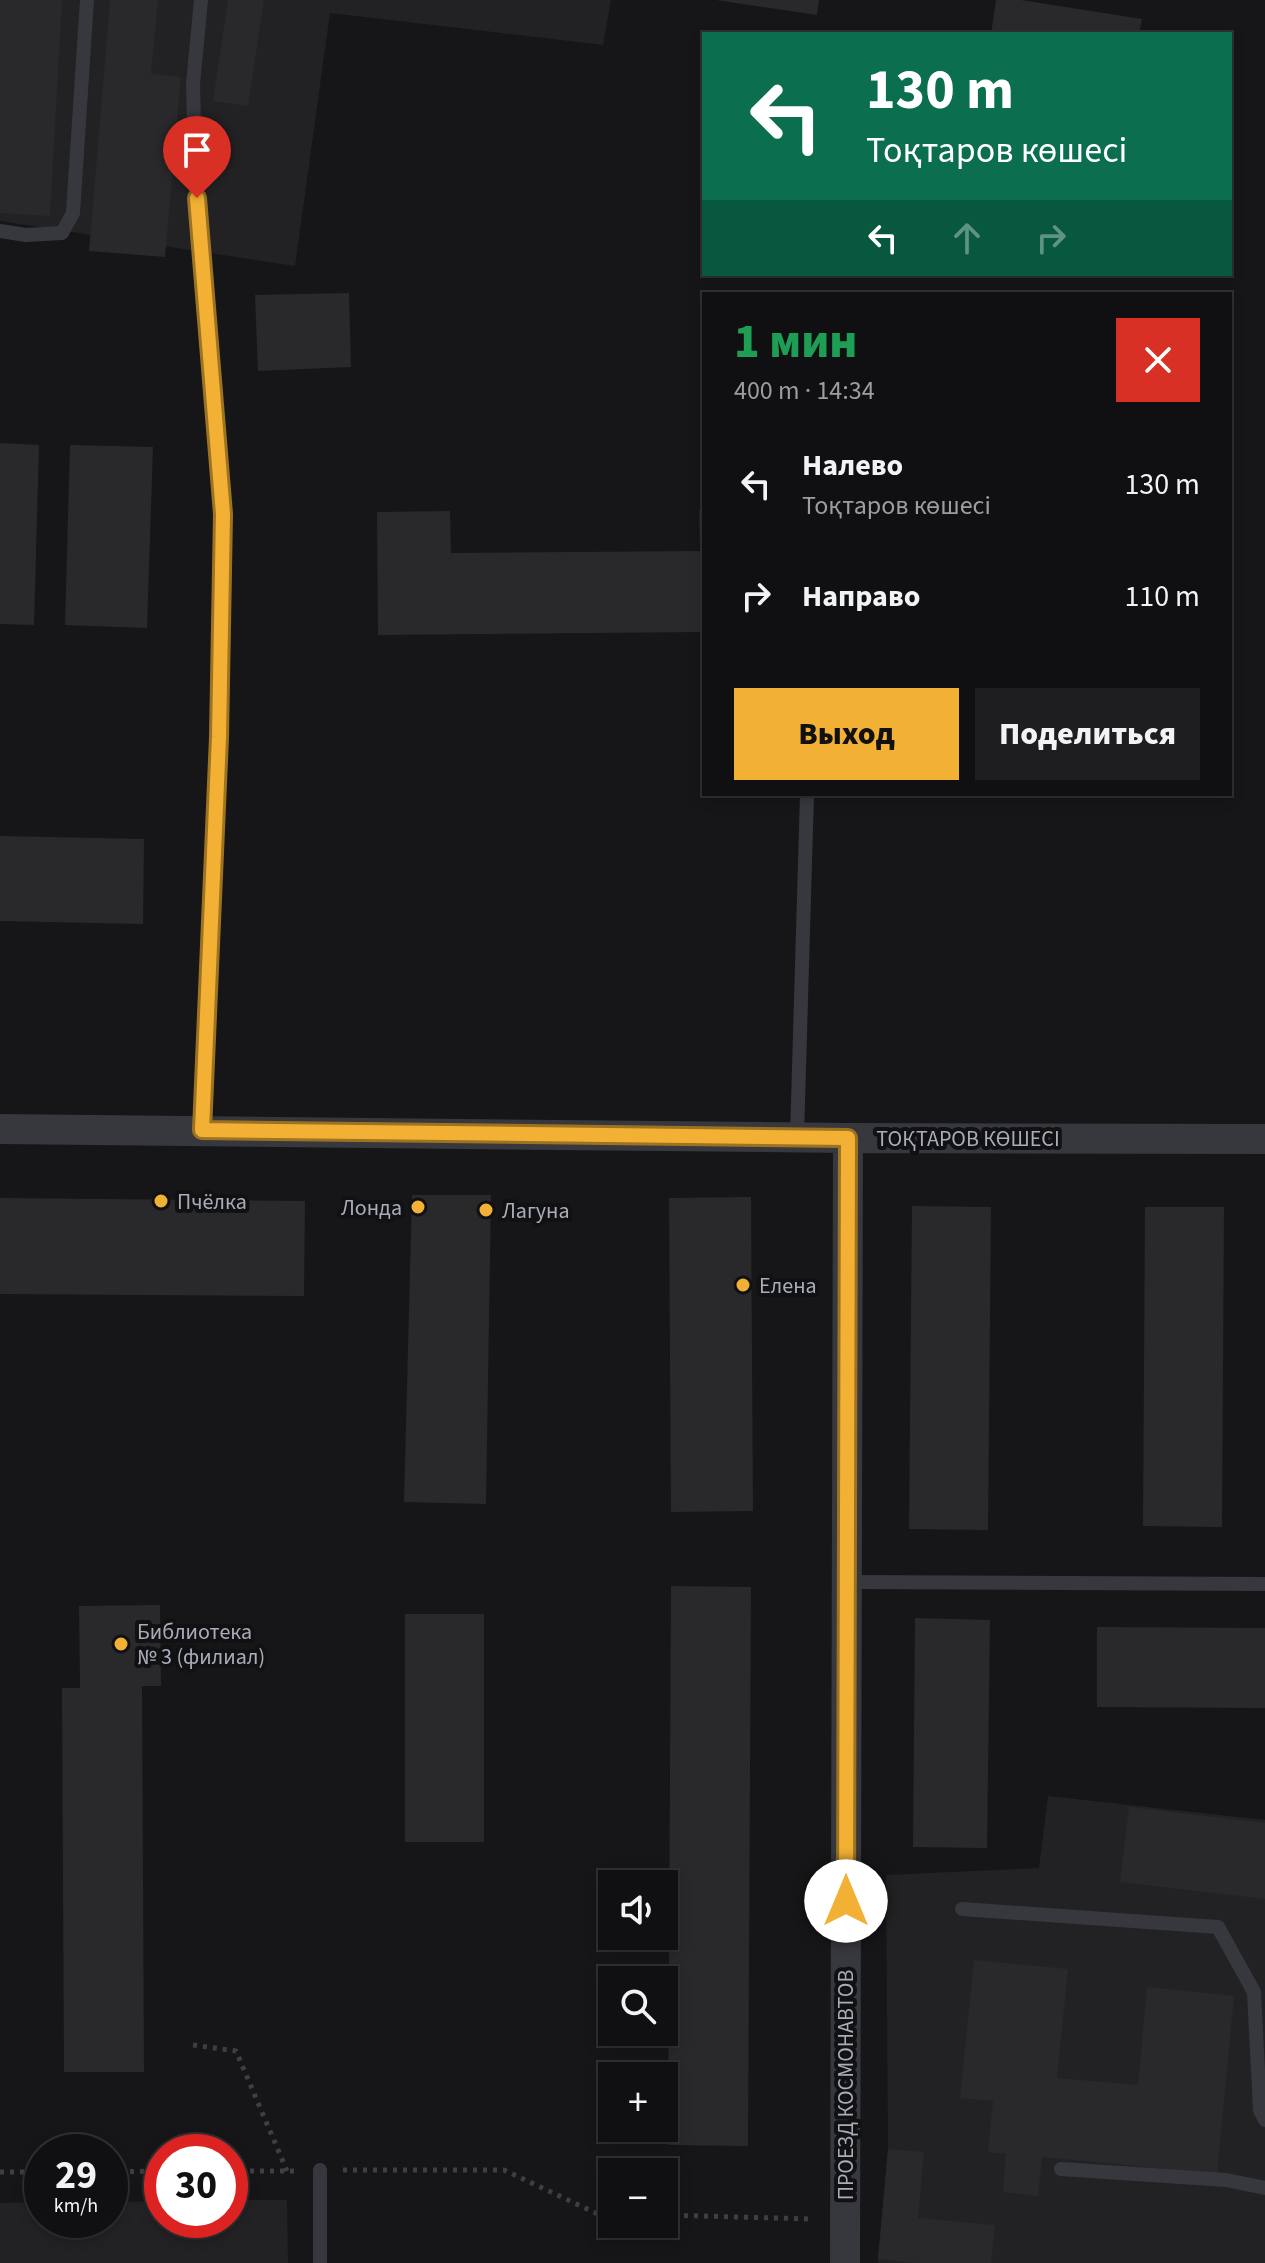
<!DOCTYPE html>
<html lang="ru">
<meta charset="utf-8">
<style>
:root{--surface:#101012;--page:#1e1e20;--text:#f1f3f6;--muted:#9c9d9f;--line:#303032;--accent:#f2b134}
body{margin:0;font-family:"Source Sans 3",sans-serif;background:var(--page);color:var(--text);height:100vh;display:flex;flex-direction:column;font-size:30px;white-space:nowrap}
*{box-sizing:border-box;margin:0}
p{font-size:26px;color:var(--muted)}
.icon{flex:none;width:44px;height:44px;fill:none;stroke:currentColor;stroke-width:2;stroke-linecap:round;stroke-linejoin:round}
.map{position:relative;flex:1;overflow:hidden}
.side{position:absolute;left:702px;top:292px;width:530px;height:504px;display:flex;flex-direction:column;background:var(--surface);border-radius:0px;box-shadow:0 4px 12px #0003,0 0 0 2px var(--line)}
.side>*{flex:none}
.banner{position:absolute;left:702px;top:32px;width:530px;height:244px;border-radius:0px;box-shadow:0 4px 12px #0003,0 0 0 2px var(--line);background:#0b6e4f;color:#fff;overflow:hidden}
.tools{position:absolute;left:598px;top:1870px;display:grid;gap:16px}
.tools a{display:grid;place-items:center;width:80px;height:80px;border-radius:0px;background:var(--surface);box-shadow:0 4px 12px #0003,0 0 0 2px var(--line);font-size:40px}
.speed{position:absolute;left:24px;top:2134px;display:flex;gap:16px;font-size:40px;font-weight:700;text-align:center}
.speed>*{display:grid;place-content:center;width:104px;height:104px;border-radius:50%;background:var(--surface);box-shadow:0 4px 12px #0003,0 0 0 2px var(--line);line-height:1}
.speed small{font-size:20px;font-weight:400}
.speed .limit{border:12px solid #d22;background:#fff;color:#111}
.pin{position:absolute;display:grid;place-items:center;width:68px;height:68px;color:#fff;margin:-82px -34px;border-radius:50% 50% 50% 0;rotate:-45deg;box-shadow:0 0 8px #0007}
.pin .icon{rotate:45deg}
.me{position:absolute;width:88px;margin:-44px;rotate:0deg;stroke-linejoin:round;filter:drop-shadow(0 0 6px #0008)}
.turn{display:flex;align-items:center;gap:28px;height:168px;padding:0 32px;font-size:36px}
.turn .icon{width:104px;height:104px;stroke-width:2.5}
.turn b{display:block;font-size:56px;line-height:68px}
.lanes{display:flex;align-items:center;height:76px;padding:0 32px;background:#0003;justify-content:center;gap:40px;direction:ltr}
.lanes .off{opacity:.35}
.round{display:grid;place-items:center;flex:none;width:84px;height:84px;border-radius:0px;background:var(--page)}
.headline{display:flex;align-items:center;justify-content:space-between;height:136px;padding:0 32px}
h1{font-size:48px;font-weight:800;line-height:60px;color:#1e9e55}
.button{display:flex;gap:16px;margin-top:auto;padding:16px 32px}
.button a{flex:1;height:92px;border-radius:0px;background:var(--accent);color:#111;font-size:32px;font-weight:800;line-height:92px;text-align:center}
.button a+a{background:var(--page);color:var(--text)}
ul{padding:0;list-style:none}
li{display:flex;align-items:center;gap:24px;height:112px;padding:0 32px}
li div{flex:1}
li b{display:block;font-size:30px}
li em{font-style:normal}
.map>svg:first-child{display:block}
</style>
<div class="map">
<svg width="1265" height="2263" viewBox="0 0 1265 2263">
<rect width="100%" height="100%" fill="#161618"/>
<path fill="#222225" d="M0 0H611L603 45 330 13 295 266 0 221Z
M1048 1796 1265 1820V2263H878L888 2149 886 1875 1039 1868Z
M230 2200H287L288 2263H0V2203L42 2202V2220H110V2202L162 2201V2220H230Z"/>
<path fill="#29292c" d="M0 0H62L50 216 0 213Z
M110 0H158L151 74 181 77 165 257 89 251Z
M228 0H264L248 106 213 101Z
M716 0H819L817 15Z
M996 0H1021L1142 19 1139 34H991Z
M349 293 351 367 258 371 255 295Z
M0 443 39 445 34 625 0 624Z
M70 445 153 447 147 628 65 625Z
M699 510H704V632L378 635 377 512 450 511 451 553 700 551Z
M0 836 144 839 143 924 0 921Z
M412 1195H491L486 1504 404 1502Z
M751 1197 753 1511 671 1512 669 1198Z
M0 1198 305 1201 304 1296 0 1294Z
M912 1206 991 1207 988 1530 909 1529Z
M1145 1207H1224L1222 1527 1143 1526Z
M671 1586 751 1587 748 2146 668 2145Z
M160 1605 161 1686H142L144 2072H64L62 1688H80L79 1606Z
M405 1614H484V1842H405Z
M915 1618 990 1620 987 1848 913 1847Z
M1097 1627 1265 1628V1708L1097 1707Z
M1129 1807 1265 1823V1899L1120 1882Z
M974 1960 1068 1969 1057 2078 1138 2085 1147 1987 1234 1996 1217 2174 1042 2157 1038 2196 1003 2192 1006 2154 988 2152 993 2101 960 2098Z
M888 2149 924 2152 918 2218 995 2225 991 2263H915L878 2259Z"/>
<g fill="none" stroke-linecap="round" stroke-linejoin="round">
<path stroke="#3d3f44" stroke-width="5" stroke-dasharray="4 6" stroke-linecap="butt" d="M193 2045 236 2051 287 2171
M343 2170H504L598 2214H612
M230 2171H297
M0 2172H42
M110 2172 162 2171
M664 2215 811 2219"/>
<path stroke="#37383d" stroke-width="14" d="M201 0 193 84 195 167 223 514 219 737 202 1130
M0 231 26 235 62 233 73 213 87 0
M797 1137 807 794
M847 1582 1265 1584
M962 1909 1218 1927 1254 1992 1260 2110 1265 2120
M1061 2169 1226 2180 1265 2188
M320 2263V2170"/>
<path stroke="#37383d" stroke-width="30" d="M0 1129 848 1138 1265 1139
M845 2263 848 1138"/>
</g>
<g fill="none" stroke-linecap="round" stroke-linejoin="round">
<defs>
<path id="route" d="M197 198 223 514 219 737 202 1130 848 1138 846 1901"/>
</defs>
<use href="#route" stroke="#9d7322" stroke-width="20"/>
<use href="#route" stroke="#f2b134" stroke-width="14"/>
</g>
<g fill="#f2b134" stroke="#111113" stroke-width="3">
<circle cx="161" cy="1201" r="8"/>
<circle cx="418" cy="1207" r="8"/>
<circle cx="486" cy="1210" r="8"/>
<circle cx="743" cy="1285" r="8"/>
<circle cx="121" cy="1644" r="8"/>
</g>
<g text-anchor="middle" stroke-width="8" stroke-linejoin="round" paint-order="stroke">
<g font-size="22" fill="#a8adb8" stroke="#111113">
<text x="968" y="1146">ТОҚТАРОВ КӨШЕСІ</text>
<text transform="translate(845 2085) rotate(-90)" y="8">ПРОЕЗД КОСМОНАВТОВ</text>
</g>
<g font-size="22" fill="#a8adb8" stroke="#111113" text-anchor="start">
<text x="177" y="1209">Пчёлка</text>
<text x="402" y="1215" text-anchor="end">Лонда</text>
<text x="502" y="1218">Лагуна</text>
<text x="759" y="1293">Елена</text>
<text x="137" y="1639">Библиотека<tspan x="137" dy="25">№ 3 (филиал)</tspan></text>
</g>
</g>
</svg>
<div class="tools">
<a><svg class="icon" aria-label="sound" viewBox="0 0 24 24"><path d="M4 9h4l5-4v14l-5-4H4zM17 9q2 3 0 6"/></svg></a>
<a><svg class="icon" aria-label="search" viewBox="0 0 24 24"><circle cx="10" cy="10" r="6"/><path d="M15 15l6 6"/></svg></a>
<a>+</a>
<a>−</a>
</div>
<div class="speed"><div>29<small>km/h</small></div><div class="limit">30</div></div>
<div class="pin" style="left:197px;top:198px;background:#d93025"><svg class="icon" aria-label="arrive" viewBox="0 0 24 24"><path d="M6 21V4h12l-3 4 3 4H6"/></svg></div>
<svg class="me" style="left:846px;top:1901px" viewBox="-20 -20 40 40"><circle r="19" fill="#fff"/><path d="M0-13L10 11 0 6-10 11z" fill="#f2b134"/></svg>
<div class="banner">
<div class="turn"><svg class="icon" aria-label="left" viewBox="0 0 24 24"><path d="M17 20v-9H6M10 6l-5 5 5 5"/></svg><div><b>130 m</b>Тоқтаров көшесі</div></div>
<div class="lanes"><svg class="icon" aria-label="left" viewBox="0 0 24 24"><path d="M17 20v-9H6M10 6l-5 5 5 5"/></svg><svg class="icon off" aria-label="ahead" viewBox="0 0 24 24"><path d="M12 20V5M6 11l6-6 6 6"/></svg><svg class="icon off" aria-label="right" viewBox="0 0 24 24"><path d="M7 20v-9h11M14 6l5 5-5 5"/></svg></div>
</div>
<section class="side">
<div class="headline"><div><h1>1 мин</h1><p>400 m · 14:34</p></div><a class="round" style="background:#d93025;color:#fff"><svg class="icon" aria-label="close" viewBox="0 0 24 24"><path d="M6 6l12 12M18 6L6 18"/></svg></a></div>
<ul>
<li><svg class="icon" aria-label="left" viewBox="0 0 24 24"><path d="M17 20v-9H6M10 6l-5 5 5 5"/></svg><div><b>Налево</b><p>Тоқтаров көшесі</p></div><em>130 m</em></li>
<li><svg class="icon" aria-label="right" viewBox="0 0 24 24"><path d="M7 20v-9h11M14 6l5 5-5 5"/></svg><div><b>Направо</b></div><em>110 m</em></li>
</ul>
<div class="button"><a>Выход</a><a>Поделиться</a></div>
</section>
</div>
